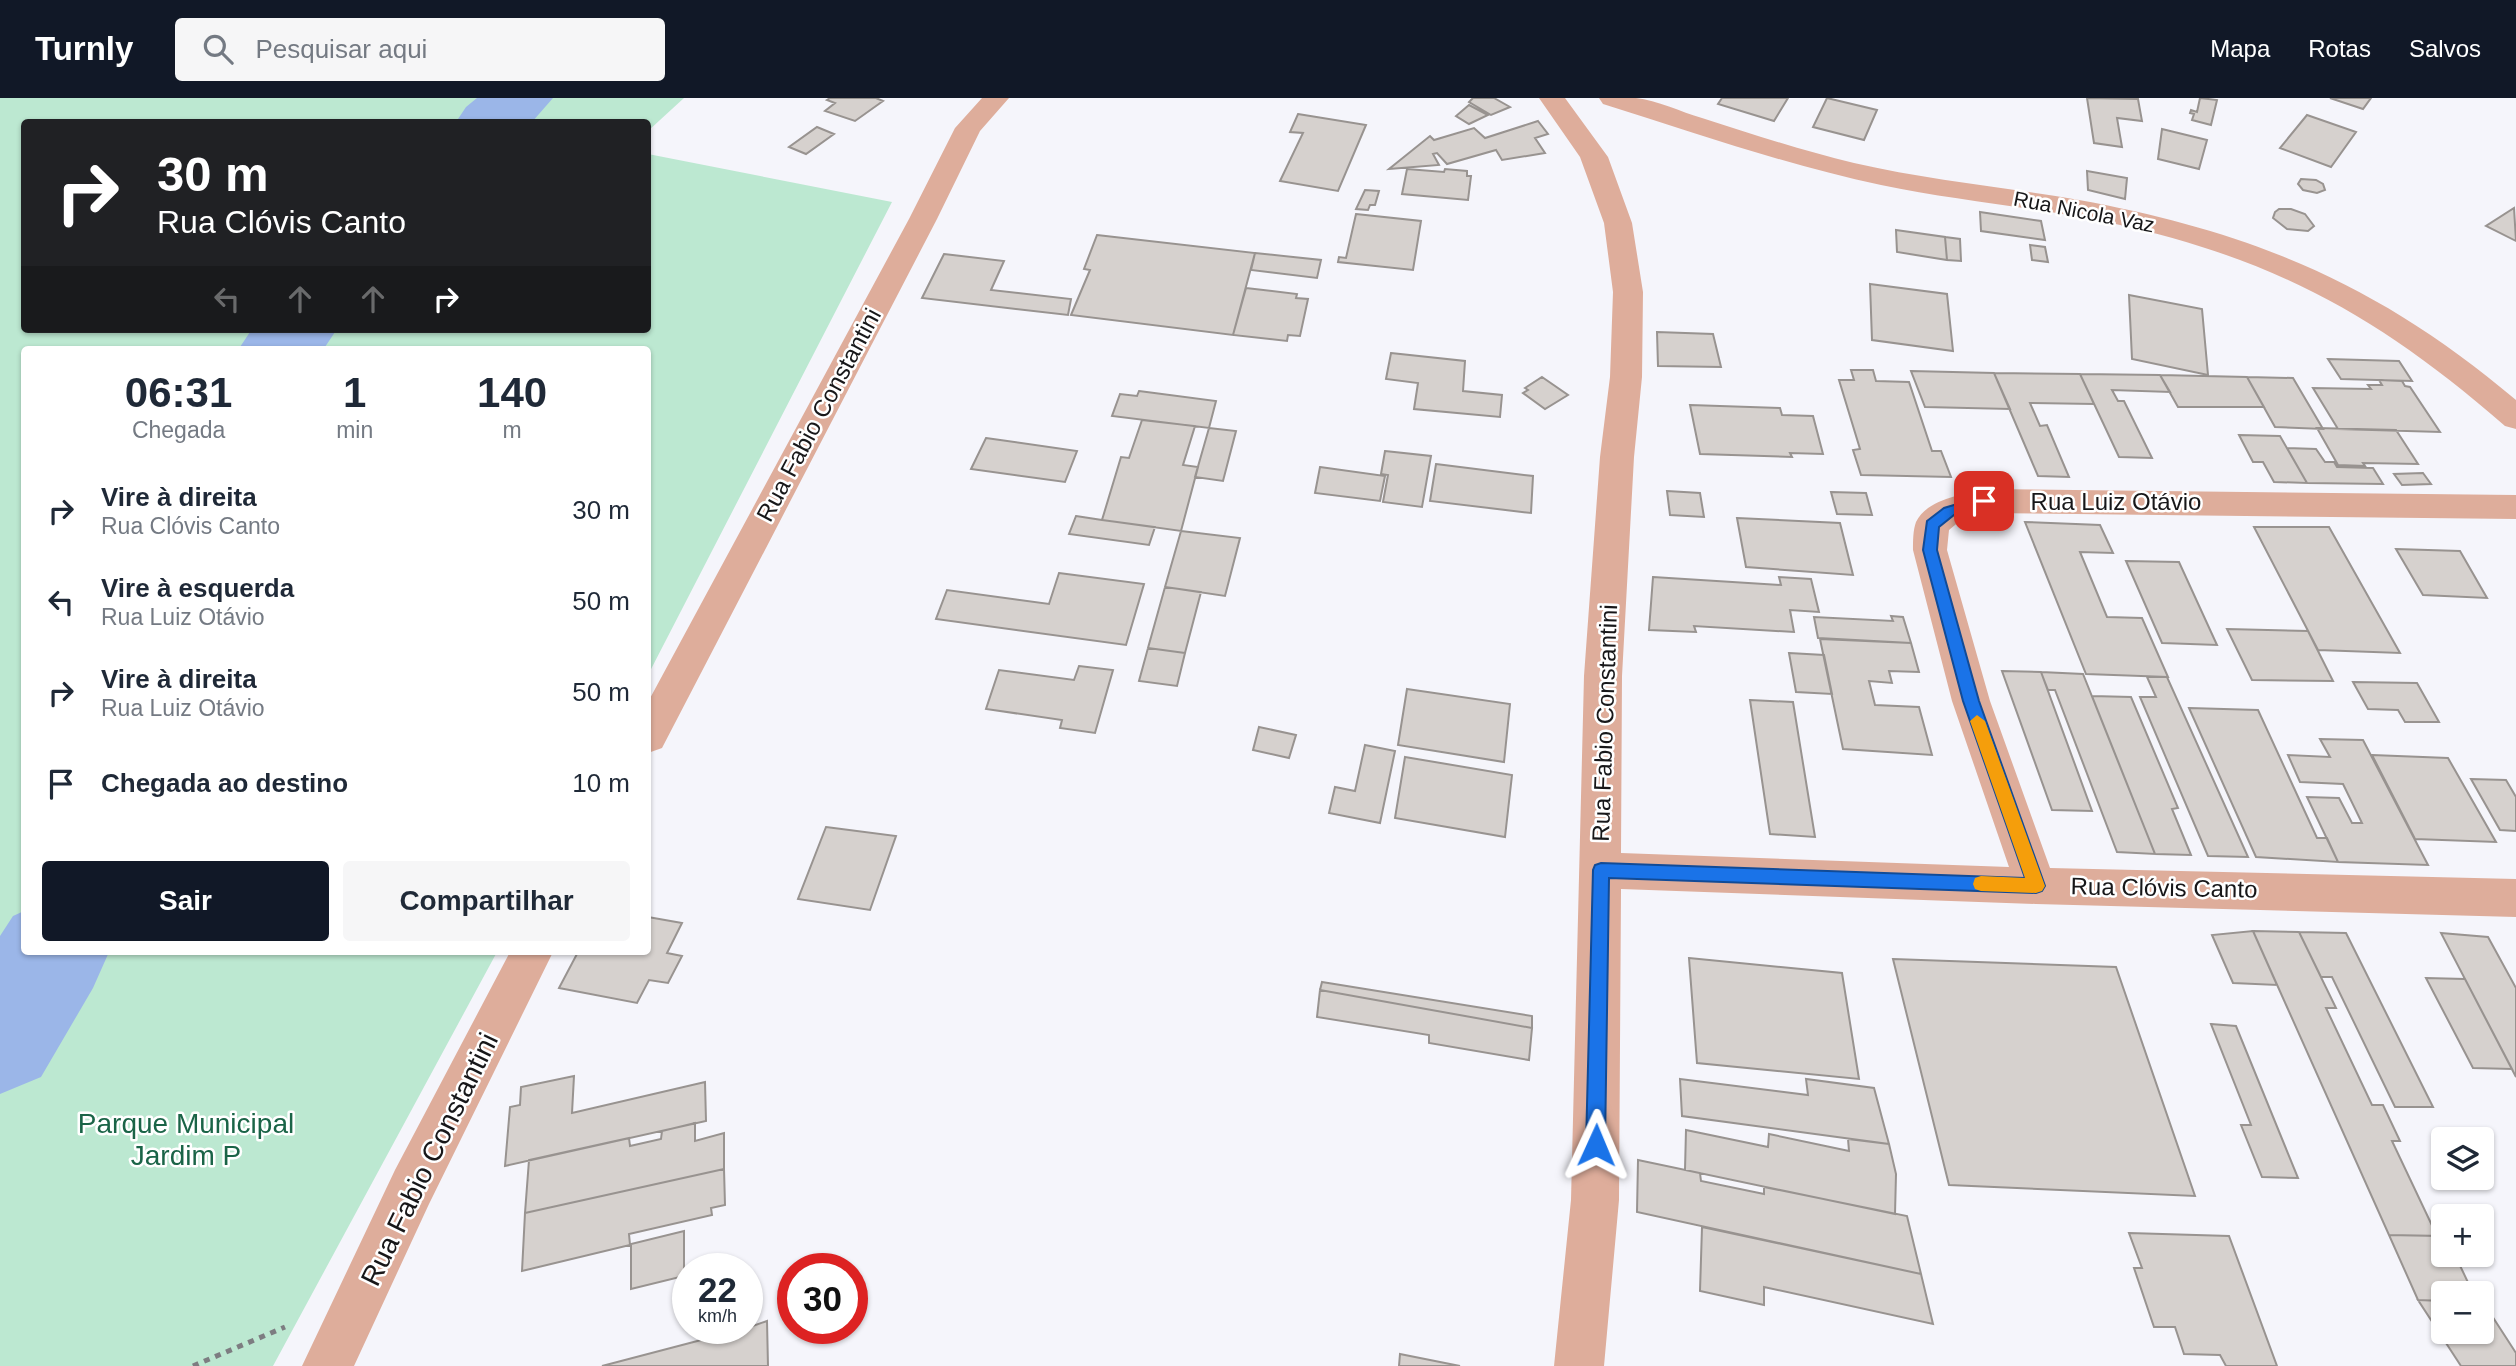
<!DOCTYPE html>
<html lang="pt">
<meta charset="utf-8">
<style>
:root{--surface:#fff;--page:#f6f6f7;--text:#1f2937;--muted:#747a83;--accent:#111827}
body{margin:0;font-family:Helvetica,sans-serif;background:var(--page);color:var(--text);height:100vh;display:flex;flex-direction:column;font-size:26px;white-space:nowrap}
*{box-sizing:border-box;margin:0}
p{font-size:23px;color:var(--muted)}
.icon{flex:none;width:38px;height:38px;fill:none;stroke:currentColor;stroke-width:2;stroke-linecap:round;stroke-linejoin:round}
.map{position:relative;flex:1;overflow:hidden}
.sheet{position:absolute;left:21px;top:248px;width:630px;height:609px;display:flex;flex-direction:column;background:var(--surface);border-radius:7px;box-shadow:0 2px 5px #0004}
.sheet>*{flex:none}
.guide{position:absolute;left:21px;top:21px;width:630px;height:214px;border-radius:7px;box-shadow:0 2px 5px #0004;background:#202124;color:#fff;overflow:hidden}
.fabs{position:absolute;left:2431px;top:1029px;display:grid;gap:14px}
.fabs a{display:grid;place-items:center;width:63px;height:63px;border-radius:7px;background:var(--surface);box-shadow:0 2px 5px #0004;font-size:35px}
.speed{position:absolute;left:672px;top:1155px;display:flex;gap:14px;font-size:35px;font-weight:700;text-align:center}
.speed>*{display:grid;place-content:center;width:91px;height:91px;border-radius:50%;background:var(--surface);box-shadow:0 2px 5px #0004;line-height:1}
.speed small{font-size:18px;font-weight:400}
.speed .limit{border:10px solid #d22;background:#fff;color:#111}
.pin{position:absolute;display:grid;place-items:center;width:60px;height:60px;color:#fff;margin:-30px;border-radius:14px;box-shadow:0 4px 10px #0006}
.me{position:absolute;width:77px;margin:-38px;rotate:1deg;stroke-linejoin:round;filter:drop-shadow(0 0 5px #0008)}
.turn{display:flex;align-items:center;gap:24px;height:147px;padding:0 21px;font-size:32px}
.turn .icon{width:91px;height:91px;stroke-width:2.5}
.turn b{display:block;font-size:49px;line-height:60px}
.lanes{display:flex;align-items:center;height:66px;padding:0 21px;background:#0003;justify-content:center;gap:35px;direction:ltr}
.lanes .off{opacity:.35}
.eta{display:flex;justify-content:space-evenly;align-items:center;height:119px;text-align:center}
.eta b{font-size:42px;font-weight:700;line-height:49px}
.primary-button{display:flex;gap:14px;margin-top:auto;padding:14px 21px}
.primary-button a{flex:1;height:80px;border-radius:7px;background:var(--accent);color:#fff;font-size:28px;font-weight:700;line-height:80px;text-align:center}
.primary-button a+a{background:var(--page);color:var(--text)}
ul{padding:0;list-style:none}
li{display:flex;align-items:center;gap:21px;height:91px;padding:0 21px}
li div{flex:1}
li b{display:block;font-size:26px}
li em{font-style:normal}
header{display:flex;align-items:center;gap:42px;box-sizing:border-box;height:98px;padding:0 35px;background:var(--accent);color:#fff}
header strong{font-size:33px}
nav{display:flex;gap:38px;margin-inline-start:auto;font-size:24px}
.search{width:490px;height:63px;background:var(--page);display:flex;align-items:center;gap:18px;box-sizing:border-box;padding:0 24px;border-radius:7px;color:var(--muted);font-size:26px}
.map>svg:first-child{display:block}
</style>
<header>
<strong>Turnly</strong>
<div class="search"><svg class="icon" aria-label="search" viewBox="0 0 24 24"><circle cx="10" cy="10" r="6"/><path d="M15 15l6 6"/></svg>Pesquisar aqui</div>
<nav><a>Mapa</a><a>Rotas</a><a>Salvos</a></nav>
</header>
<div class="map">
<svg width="2516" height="1268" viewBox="0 0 2516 1268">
<rect width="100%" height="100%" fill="#f5f5fb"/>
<path fill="#bce8d1" d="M0 0H684L648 33V24H24V231H648V56L892 104 648 577V252H24V854H497L273 1268H0Z"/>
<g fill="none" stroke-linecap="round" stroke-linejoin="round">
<path fill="#9bb6e8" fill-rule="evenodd" d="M477 0H553L532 24H456L466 9Z
M252 231H337L323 252H238Z
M24 813V854H109L93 890 41 979 0 996V838L13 818Z"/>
</g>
<path fill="#d6d1ce" stroke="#989390" stroke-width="2" d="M830 0H876L883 3 855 23 825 13 835 5 827 2Z
M1473 0H1494L1510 9 1491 17 1469 4Z
M1722 0H1788L1774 23 1718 6Z
M1827 0 1877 12 1864 42 1813 29Z
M2087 0 2138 1 2142 23 2117 20 2122 49 2094 45Z
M2200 0 2217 2 2211 27 2192 22 2194 16 2190 15 2191 12 2197 14Z
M2330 0H2371L2363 11Z
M1469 7 1488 17 1469 26 1456 18Z
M1298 16 1366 27 1338 93 1280 83 1303 35 1290 34Z
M2307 17 2356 34 2331 69 2280 50Z
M1538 23 1548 36 1535 40 1545 55 1502 62 1496 52 1447 66 1437 55 1433 56 1439 67 1389 71 1430 38 1434 42 1474 30 1485 40Z
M817 29 834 36 806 56 789 49Z
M2162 31 2207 42 2199 71 2158 61Z
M1407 71 1444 74 1445 71 1467 73V78H1471L1468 102 1402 96Z
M2087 73 2127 80 2125 101 2088 92Z
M2301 81 2316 82 2323 86 2325 92 2317 95 2303 92 2298 86Z
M1365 92 1379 93 1375 107H1370L1368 112 1356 111Z
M2514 110 2516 143 2486 128Z
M2279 111H2291L2305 116 2314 128 2308 133 2287 131 2273 120 2275 114Z
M1980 114 2041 123 2045 142 1981 133Z
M1356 116 1421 123 1413 172 1338 164 1339 159 1346 160Z
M1896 132 1945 139 1947 162 1897 154Z
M1097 137 1255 155 1233 237 1071 217 1090 172 1084 171Z
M1945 139 1960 141 1961 163 1947 162Z
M2030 147 2045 149 2048 164 2032 162Z
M1255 155 1321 162 1317 180 1251 172Z
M944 156 1004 163 991 192 1071 201 1068 217 922 200Z
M1870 186 1947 196 1953 253 1872 242Z
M1246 190 1297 196 1296 200 1308 201 1300 238 1288 237 1287 243 1233 237Z
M2129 197 2202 211 2208 277 2132 261Z
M1657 234 1713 236 1721 269 1658 268Z
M1391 255 1465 263 1463 293 1502 297 1500 319 1414 311 1418 285 1386 281Z
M2328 261 2399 263 2412 283 2341 281Z
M1851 272H1873L1876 283 1909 284 1932 353H1941L1951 379 1861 377 1853 352 1860 351 1839 282H1854Z
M1911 273 1994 275 2010 311 1925 309Z
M1994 275 2080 276 2094 306 2030 305 2040 328 2047 327 2069 379 2038 378Z
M2080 276 2160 277 2170 294 2112 292 2118 303H2124L2152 360 2119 359Z
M2160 277 2247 279 2264 309H2178Z
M1542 279 1568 297 1545 311 1523 295 1528 292 1525 290Z
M2247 279 2293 280 2323 331 2275 329Z
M2379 282 2402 283 2405 288 2410 289 2440 334 2338 331 2313 290 2371 291 2368 287H2382Z
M1139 293 1216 303 1209 330 1112 318 1120 296 1137 298Z
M1690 307 1780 310 1782 317 1813 318 1823 356 1790 355 1792 359 1700 356Z
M1142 322 1195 328 1183 367 1198 369 1181 433 1102 422 1121 359 1129 360Z
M1209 330 1236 333 1223 383 1195 379Z
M2317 330 2396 332 2418 366 2363 365 2365 368 2338 367Z
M2239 337 2280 338 2307 385 2274 384 2263 364H2253Z
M986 340 1077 353 1065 384 971 371Z
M2287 350 2316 351 2325 364H2334L2337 369 2373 370 2383 386 2307 385Z
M1385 353 1431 358 1422 409 1383 404 1388 377 1381 376Z
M1436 366 1533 378 1531 415 1430 403Z
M1320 369 1385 378 1380 403 1315 395Z
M2423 375 2431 386 2402 387 2394 376Z
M1667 393 1700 395 1704 419 1670 417Z
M1831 394 1866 395 1872 417 1837 416Z
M1076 418 1102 422 1155 429 1149 447 1069 436Z
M1737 420 1840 425 1853 477 1746 469Z
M2025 424 2100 427 2113 455 2080 454 2107 519 2142 520 2168 579 2086 576Z
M2254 429H2329L2400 555 2318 552Z
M1181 433 1240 440 1225 498 1165 489Z
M2396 451 2460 453 2487 500 2423 497Z
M2126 463 2179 464 2217 547 2162 545Z
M1059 475 1144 486 1126 547 936 521 947 492 1049 506Z
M1653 479 1781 487 1779 479 1811 481 1819 514 1790 512 1794 534 1694 528 1696 534 1649 532Z
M1165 489 1201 494 1185 555 1148 550Z
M1891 518 1903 519 1911 545 1818 540 1814 519 1893 523Z
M2227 531 2308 533 2333 583 2252 582Z
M1820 541 1911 545 1919 574 1889 573 1892 585 1869 583 1875 607 1919 609 1932 657 1843 651Z
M1148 550 1185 555 1177 588 1139 583Z
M1789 555 1824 557 1832 596 1796 594Z
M1079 568 1113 572 1095 635 1060 630 1062 622 986 611 999 572 1074 582Z
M2002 573 2041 574 2092 713 2052 712Z
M2041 574 2083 576 2155 756 2117 754 2055 592H2048Z
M2147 579H2167L2248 759 2208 758 2140 599H2156Z
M2353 584 2417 585 2439 624H2405L2398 612 2368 611Z
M1407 591 1510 606 1504 664 1398 647Z
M2092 598 2131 599 2178 710 2172 711 2191 757 2155 756Z
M1750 602 1793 604 1815 739 1770 736Z
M2189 610 2258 612 2317 740H2327L2338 764 2256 759Z
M1259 629 1296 637 1289 660 1253 652Z
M2320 641 2363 642 2428 767 2338 764 2307 699 2339 700 2352 725H2362L2343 686 2300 684 2288 657 2330 659Z
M1365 647 1395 653 1380 725 1329 715 1335 689 1355 693Z
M2372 657 2448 660 2496 744 2415 741Z
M1405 659 1512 677 1505 739 1395 720Z
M2471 681 2506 682 2516 699V733L2500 732Z
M826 729 896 738 870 812 798 801Z
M648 819 682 825 667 855 682 858 668 885 649 882 637 905 559 890 578 854H648Z
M2253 833 2299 834 2336 910H2326L2372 1007H2383L2400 1043H2392L2437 1138 2389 1137Z
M2253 833 2277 887 2233 885 2212 837Z
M2299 834 2346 835 2433 1009H2395L2332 879H2321Z
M2441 835 2488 839 2516 890V979Z
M1689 860 1842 875 1859 981 1697 965Z
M1893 861 2116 869 2195 1098 1949 1087Z
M2426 880 2465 881 2512 971 2473 970Z
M1322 884 1532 918V930L1320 892Z
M1320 892 1532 930 1529 962 1429 945V937L1317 919Z
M2211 926 2236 928 2298 1080 2262 1079 2241 1027H2251Z
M574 978 572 1015 705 984 706 1023 505 1068 510 1009 520 1007 521 989Z
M1680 981 1808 997 1806 981 1874 990 1889 1046 1682 1018Z
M695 1025V1043L724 1035V1071L525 1115 529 1062 629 1040 630 1048 661 1041 662 1033Z
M1686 1032 1768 1049 1769 1036 1849 1053 1848 1041 1889 1046 1896 1076 1895 1116 1685 1072Z
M1638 1062 1700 1075 1701 1083 1764 1096V1089L1907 1118 1921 1176 1637 1114Z
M724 1071 725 1107 711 1110 712 1117 629 1136 630 1147 522 1173 525 1115Z
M1702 1129 1921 1176 1933 1226 1764 1189V1207L1700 1193Z
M684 1133V1178L631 1191V1146Z
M2129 1135 2229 1138 2277 1268H2226L2220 1257 2184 1256 2175 1229H2154L2134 1170H2142Z
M2389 1137 2443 1138V1157H2455L2473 1195H2443V1203L2418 1202Z
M2418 1202 2443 1203V1234H2482L2483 1204 2516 1255V1268H2461Z
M767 1223 768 1268H602L747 1230Z
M1400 1256 1460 1268H1399Z"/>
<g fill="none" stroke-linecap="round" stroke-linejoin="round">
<path stroke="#7d7d81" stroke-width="5" stroke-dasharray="6 6" stroke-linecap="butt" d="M193 1268 285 1229"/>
<path fill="#dead9b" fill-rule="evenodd" d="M982 0H1009L980 33 937 121 662 650 648 655V604L909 121 955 30Z
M1539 0H1565L1608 59 1632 125 1643 194 1642 279 1634 359 1622 578 1621 755 2009 769 1952 603 1913 452C1913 443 1913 432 1916 424 1927 401 1962 397 1984 391L2516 397V421L1984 415 1961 422 1949 432 1947 452 1990 603 2050 770 2516 781V819L2036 806 1621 791 1619 1102 1604 1268H1554L1571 1102 1584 578 1600 359 1610 279 1613 194 1604 125 1580 59Z
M1599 0C1611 0 1624 0 1636 0 1657 2 1681 14 1702 20 1752 36 1803 53 1854 65 1928 82 2004 89 2079 102 2254 134 2380 187 2516 302V331L2505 328C2380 219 2274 160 2111 125 2035 109 1957 103 1881 87 1787 67 1695 35 1603 6Z
M510 854H553L429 1106 354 1268H302L395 1072Z"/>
</g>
<path fill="#1a73e8" stroke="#114b97" stroke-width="2" d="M1984 398 1991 403 1989 407 1954 417 1939 429 1937 452 1979 603 2045 788 2042 793 2036 795 1609 780 1605 1047 1603 1054 1596 1057 1589 1054 1586 1047 1593 772 1595 767 1601 765 2025 780 1963 603 1923 452 1927 423 1944 410Z"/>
<path fill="#f59e0b" d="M1977 617 1985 623 2045 788 2042 793 2036 795 1981 793 1975 791 1973 786 1975 780 1981 778 2025 780 1970 623Z"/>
<g text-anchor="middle" stroke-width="5" stroke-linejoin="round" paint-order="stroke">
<g font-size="21" fill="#171719" stroke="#fff">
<text transform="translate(2084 114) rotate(11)" y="7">Rua Nicola Vaz</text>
</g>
<g font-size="24" fill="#171719" stroke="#fff">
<text transform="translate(819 317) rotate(-62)" y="8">Rua Fabio Constantini</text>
<text x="2116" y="412">Rua Luiz Otávio</text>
<text transform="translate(1605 625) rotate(-88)" y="8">Rua Fabio Constantini</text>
<text transform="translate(2164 790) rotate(1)" y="8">Rua Clóvis Canto</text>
</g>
<g font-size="28" fill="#1a6447" stroke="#fff">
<text x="186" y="1035">Parque Municipal<tspan x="186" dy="32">Jardim P</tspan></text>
</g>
<g font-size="28" fill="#171719" stroke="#fff">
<text transform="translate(429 1061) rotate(-64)" y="10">Rua Fabio Constantini</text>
</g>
</g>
</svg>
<div class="fabs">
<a><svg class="icon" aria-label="layers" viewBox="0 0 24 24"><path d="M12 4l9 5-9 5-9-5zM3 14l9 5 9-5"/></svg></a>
<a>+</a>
<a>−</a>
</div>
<div class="speed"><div>22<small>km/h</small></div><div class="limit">30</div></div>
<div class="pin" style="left:1984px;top:403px;background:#d93025"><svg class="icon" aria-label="arrive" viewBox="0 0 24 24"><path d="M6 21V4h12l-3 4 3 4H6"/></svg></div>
<svg class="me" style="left:1596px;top:1047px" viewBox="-20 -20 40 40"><path d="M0-17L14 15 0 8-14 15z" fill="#1a73e8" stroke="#fff" stroke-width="4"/></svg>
<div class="guide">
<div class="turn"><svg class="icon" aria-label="right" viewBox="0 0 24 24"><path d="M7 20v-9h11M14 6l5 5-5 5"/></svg><div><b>30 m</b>Rua Clóvis Canto</div></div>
<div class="lanes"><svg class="icon off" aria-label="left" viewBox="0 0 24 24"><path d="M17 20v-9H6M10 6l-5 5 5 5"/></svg><svg class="icon off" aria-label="ahead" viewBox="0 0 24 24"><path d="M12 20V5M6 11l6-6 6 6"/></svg><svg class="icon off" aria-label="ahead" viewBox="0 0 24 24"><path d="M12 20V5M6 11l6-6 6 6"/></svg><svg class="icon" aria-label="right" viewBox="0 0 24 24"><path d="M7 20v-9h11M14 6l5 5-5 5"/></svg></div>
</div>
<section class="sheet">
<div class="eta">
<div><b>06:31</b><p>Chegada</p></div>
<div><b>1</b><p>min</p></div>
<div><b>140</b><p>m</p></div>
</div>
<ul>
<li><svg class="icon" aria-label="right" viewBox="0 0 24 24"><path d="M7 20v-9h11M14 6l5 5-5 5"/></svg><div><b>Vire à direita</b><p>Rua Clóvis Canto</p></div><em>30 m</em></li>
<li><svg class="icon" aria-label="left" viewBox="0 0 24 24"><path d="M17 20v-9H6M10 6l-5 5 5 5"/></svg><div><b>Vire à esquerda</b><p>Rua Luiz Otávio</p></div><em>50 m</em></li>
<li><svg class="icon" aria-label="right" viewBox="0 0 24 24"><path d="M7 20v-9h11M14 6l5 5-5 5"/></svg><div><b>Vire à direita</b><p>Rua Luiz Otávio</p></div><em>50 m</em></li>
<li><svg class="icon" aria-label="arrive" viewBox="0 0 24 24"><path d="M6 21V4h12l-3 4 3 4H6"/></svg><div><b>Chegada ao destino</b></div><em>10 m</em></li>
</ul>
<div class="primary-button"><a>Sair</a><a>Compartilhar</a></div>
</section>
</div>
